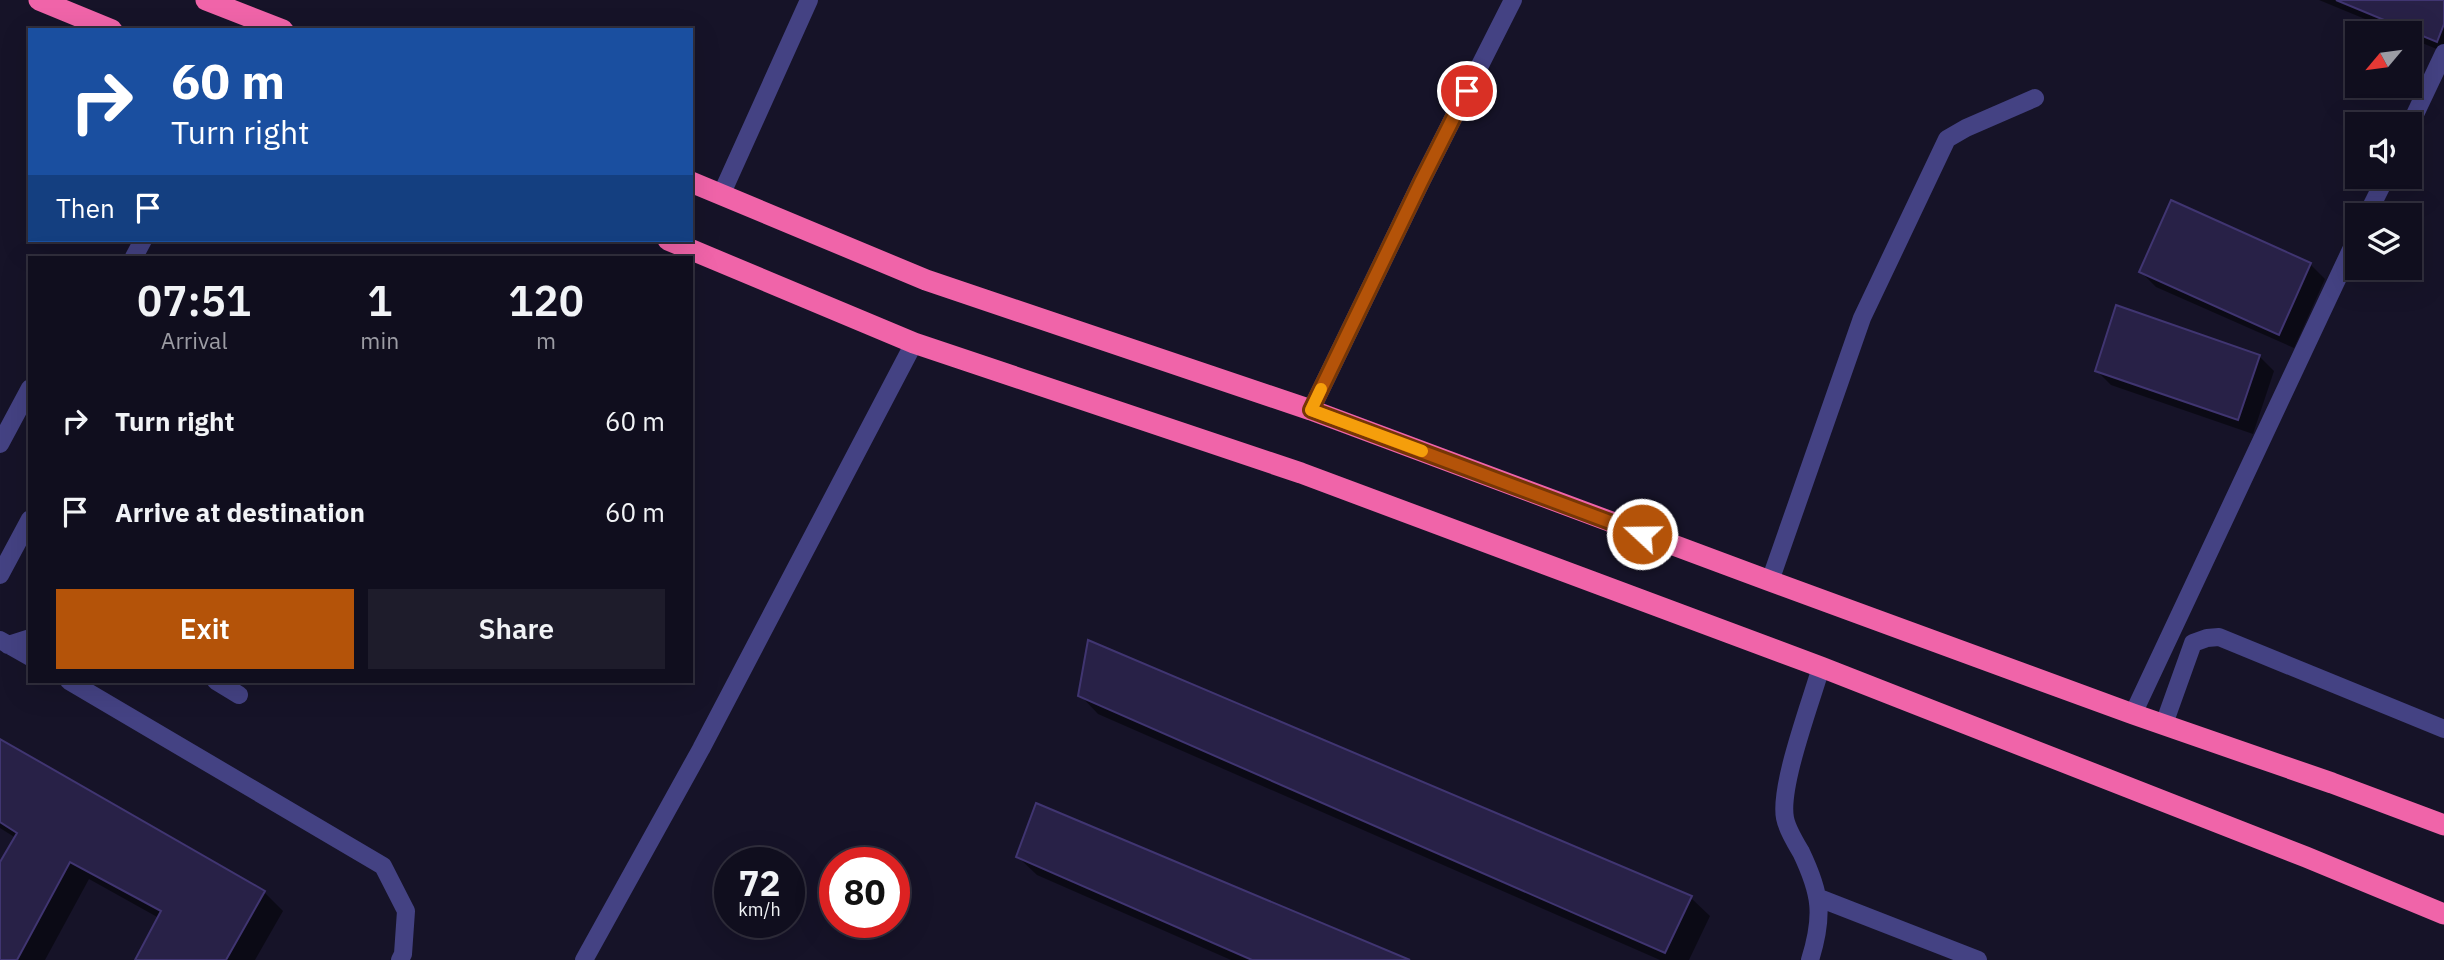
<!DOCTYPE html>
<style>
:root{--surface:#100e1e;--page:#1e1c2b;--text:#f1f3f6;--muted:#9c9ca4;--line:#302e3c;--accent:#b45309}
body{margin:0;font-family:"IBM Plex Sans",sans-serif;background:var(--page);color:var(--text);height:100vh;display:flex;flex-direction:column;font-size:26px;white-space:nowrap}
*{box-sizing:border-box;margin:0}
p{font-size:23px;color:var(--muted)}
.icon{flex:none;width:38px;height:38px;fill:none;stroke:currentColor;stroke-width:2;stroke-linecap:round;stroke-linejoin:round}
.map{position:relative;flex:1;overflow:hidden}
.details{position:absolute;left:28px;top:256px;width:665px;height:427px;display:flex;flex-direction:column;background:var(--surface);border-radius:0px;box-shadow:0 7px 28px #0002,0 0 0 2px var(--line)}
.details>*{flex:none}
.banner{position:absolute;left:28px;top:28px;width:665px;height:214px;border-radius:0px;box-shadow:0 7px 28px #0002,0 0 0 2px var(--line);background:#1a4fa0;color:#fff;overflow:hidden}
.needle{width:46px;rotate:241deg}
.buttons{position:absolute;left:2345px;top:21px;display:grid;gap:14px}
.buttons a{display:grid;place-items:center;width:77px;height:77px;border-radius:0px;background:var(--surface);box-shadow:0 7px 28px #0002,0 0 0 2px var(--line);font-size:35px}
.speed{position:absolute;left:714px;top:847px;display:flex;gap:14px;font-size:35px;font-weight:700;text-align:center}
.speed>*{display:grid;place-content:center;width:91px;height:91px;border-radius:50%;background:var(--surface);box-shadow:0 7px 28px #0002,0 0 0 2px var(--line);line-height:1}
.speed small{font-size:18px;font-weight:400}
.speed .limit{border:10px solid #d22;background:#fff;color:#111}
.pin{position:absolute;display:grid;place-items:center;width:60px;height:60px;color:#fff;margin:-30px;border:4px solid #fff;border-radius:50%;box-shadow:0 2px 7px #0007}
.me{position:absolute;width:77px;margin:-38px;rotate:291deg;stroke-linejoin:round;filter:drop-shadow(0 0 5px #0008)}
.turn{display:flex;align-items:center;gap:24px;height:147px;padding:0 28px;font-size:32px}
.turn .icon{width:91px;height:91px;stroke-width:2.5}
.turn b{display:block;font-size:49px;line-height:60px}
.then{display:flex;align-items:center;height:66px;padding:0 28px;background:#0003;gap:14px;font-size:26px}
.eta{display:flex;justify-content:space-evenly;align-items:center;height:119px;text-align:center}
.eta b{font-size:42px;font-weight:600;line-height:49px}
.cta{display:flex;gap:14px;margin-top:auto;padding:14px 28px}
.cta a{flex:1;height:80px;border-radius:0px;background:var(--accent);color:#fff;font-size:28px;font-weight:600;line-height:80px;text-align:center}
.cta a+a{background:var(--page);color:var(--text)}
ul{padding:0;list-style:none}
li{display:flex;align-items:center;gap:21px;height:91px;padding:0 28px}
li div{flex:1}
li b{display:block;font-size:26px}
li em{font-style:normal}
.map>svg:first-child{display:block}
</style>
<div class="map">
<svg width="2444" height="960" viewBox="0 0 2444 960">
<rect width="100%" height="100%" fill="#161328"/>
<path fill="#0007" d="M2319 0H2444V52L2410 38V33H2399Z
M2310 264 2325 279 2294 348 2156 287 2141 272Z
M2259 356 2274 371 2253 434 2111 385 2097 371Z
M1090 642 1691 898 1710 916 1689 960H1660L1098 714 1080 695Z
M0 741 264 892 283 911 255 960H137L159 918 89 879 45 960H0V865L16 838 0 828Z
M1018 857 1406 960H1231L1037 875Z"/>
<path fill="#282147" stroke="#403571" stroke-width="2" d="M2336 0H2444V24L2437 42Z
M2171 200 2311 263 2279 335 2139 272Z
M2116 305 2260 355 2238 420 2095 371Z
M1088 640 1692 896 1665 953 1078 696Z
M0 739 265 891 226 960H135L161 911 70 862 17 960H0V862L17 833 0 822Z
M1036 803 1410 960H1252L1016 857Z"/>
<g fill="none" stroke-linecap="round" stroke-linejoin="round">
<path stroke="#444283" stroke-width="18" d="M2410 125 2444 53
M722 193 809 0
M2367 215 2386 177
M134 257 143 240
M1311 410 1421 182 1513 0
M0 444 30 388
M0 575 30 519
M1770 581 1862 318 1947 139 1966 128 2035 98
M0 640 30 657
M8 645 30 638
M69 681 383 866 406 911 403 954 400 960
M216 681 239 695
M2133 714 2357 237
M2164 724 2193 643 2207 638 2219 637 2444 729
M1819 898 1978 960
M584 960 701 749 914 343
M1810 960C1824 915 1821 894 1801 852 1795 842 1787 829 1785 818 1779 786 1811 702 1821 667"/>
<path stroke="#f064a9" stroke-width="21" d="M39 0 112 30
M206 0 283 30
M691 182 926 280 1311 410 1770 581 2133 714 2332 783 2444 825
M668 240 914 343 1301 473 1821 667 2306 857 2444 914"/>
</g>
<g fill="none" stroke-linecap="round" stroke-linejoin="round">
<defs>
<path id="route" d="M1467 91 1421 182 1311 410 1642 534"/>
</defs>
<use href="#route" stroke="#753606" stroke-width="18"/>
<use href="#route" stroke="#b45309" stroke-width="12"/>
<path stroke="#f59e0b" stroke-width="12" d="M1321 389 1311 410 1422 451"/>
</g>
</svg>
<div class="buttons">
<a><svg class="needle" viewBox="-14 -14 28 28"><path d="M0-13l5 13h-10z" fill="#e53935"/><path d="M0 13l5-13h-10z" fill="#9c9ca4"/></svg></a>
<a><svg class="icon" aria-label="sound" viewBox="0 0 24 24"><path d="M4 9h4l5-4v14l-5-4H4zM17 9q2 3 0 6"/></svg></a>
<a><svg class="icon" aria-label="layers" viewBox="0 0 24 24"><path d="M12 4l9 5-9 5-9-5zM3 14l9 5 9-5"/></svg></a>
</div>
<div class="speed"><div>72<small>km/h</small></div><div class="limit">80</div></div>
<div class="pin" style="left:1467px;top:91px;background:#d93025"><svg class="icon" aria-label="arrive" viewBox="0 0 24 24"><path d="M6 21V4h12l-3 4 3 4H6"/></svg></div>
<svg class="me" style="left:1642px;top:534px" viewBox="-20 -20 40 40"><circle r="17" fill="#b45309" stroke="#fff" stroke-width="3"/><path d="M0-11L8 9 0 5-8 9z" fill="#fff"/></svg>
<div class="banner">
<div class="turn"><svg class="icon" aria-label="right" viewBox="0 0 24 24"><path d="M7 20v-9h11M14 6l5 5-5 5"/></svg><div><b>60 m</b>Turn right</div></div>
<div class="then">Then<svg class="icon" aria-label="arrive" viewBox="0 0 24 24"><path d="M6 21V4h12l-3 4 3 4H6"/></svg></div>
</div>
<section class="details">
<div class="eta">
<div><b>07:51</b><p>Arrival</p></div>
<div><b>1</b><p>min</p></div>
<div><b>120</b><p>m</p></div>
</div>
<ul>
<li><svg class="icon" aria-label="right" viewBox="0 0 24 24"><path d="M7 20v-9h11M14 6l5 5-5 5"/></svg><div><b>Turn right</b></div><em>60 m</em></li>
<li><svg class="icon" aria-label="arrive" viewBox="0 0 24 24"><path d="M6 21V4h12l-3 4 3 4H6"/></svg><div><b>Arrive at destination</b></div><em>60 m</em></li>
</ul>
<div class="cta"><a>Exit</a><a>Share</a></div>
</section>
</div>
